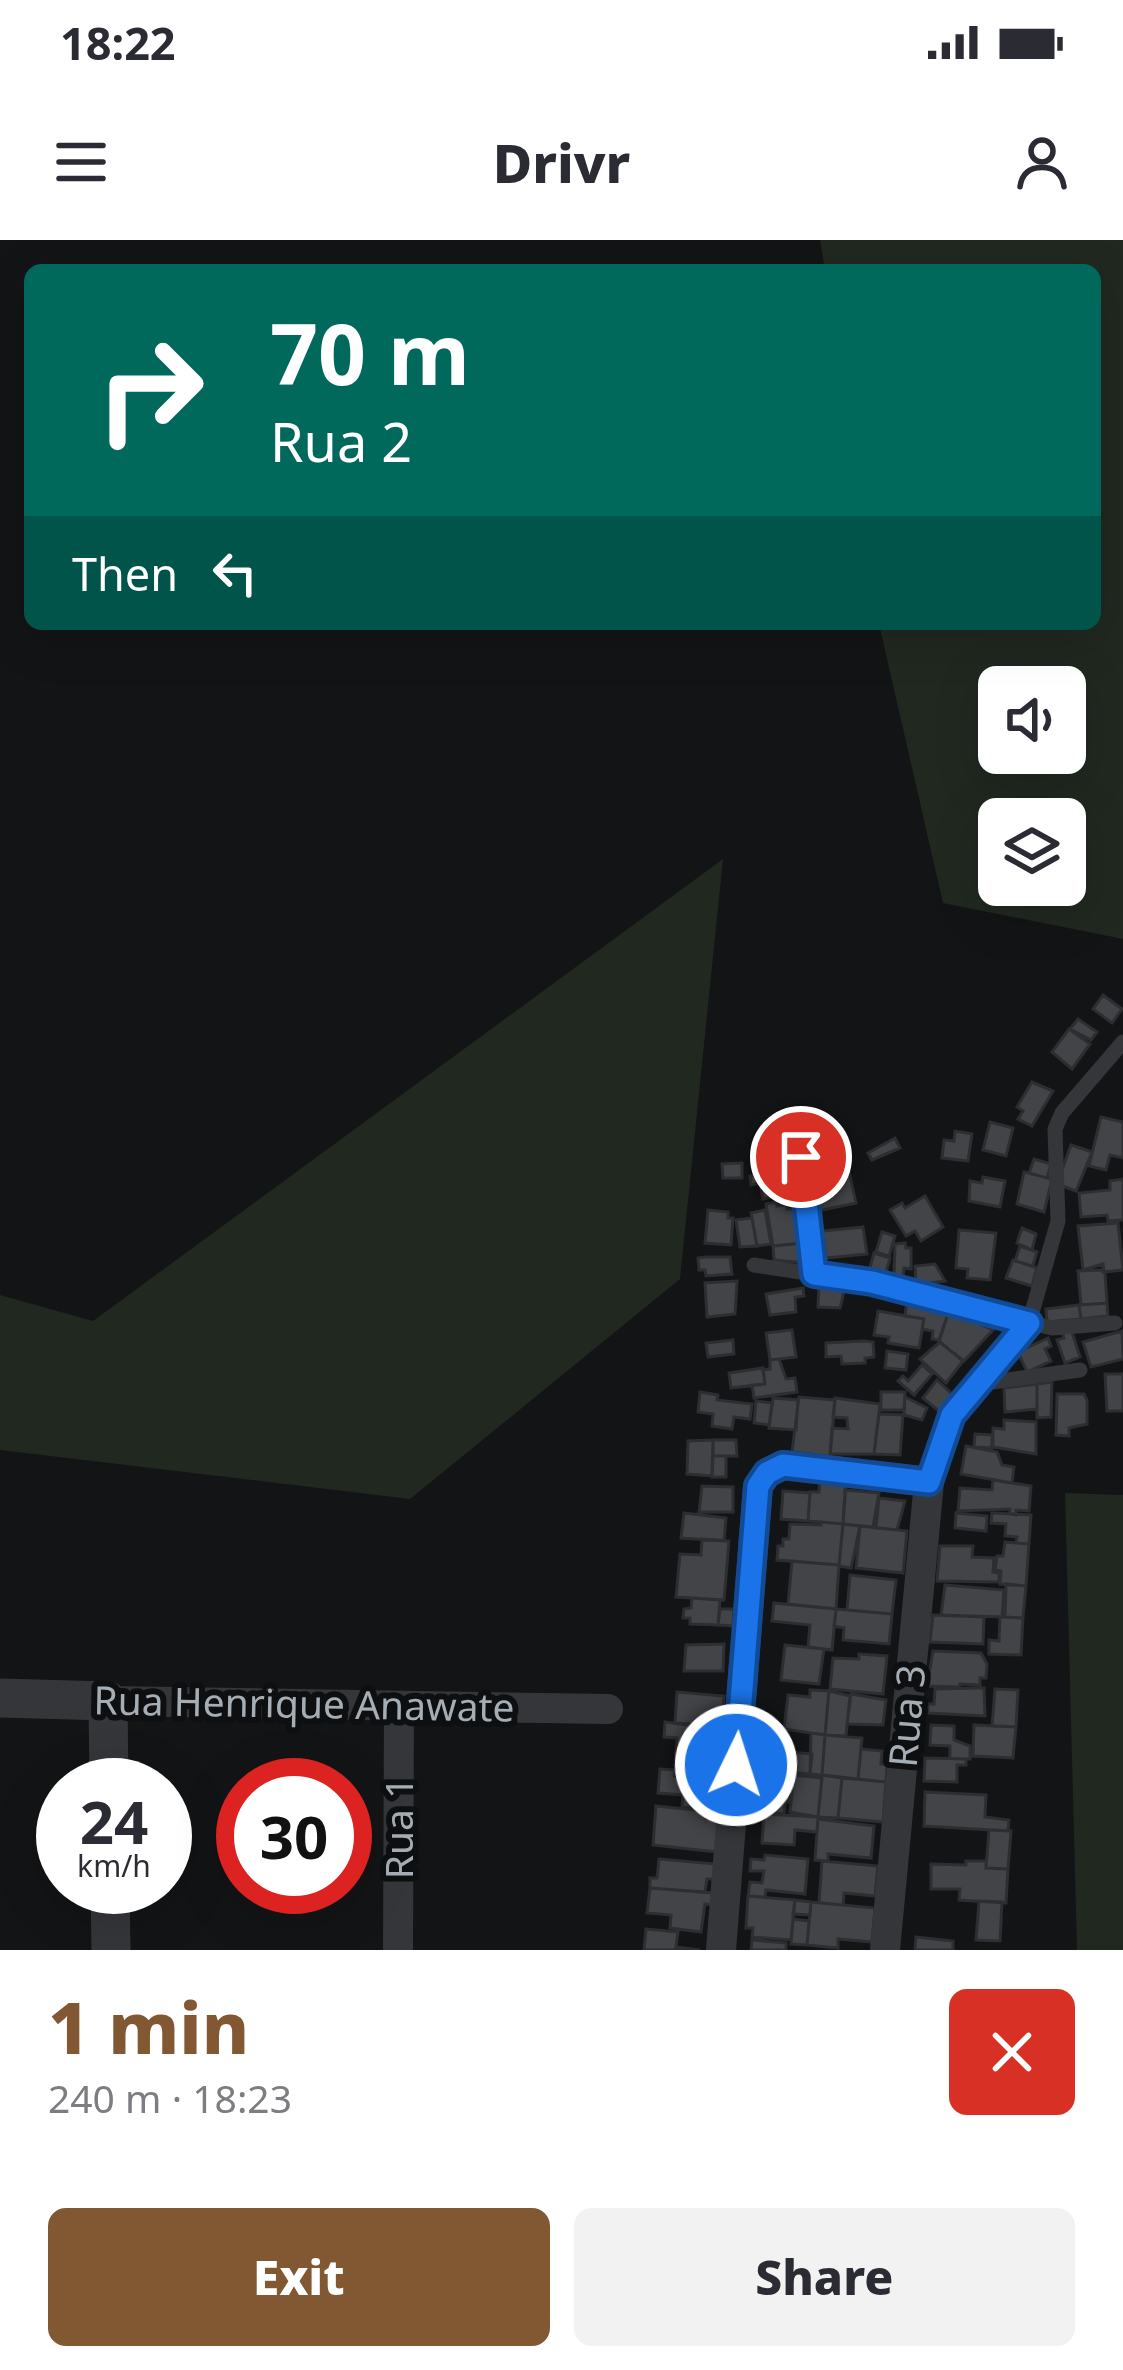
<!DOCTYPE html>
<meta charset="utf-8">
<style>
:root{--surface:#fff;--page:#f2f2f3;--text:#2b2b33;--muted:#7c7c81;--accent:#825833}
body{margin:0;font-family:"Noto Sans",sans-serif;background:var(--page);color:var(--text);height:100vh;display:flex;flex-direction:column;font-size:45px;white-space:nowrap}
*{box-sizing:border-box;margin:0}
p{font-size:39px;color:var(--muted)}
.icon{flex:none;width:66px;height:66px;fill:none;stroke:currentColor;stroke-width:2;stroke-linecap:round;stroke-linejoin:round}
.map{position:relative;height:1710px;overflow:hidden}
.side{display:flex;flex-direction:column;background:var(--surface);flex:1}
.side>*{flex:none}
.hud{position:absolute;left:24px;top:24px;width:1077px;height:366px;border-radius:18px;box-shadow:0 12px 48px #0002;background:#00695c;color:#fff;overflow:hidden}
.buttons{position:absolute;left:978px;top:426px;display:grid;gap:24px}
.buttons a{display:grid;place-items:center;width:108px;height:108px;border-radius:18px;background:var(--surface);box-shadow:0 12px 48px #0002;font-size:60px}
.speed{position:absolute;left:36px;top:1518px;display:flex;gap:24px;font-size:60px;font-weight:700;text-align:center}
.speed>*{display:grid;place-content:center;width:156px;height:156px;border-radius:50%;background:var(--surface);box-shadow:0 12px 48px #0002;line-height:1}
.speed small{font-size:30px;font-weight:400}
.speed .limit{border:18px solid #d22;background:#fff;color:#111}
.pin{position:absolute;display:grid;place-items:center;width:102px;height:102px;color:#fff;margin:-51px;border:6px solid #fff;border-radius:50%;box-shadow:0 3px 12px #0007}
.me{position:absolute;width:132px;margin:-66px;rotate:4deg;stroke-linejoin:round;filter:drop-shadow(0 0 9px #0008)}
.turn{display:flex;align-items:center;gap:42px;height:252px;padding:0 48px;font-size:54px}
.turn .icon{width:156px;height:156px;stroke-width:2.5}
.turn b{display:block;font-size:84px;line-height:102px}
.then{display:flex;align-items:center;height:114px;padding:0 48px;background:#0003;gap:24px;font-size:45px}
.round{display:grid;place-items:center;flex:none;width:126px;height:126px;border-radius:18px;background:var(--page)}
.overview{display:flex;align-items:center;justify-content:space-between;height:204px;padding:0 48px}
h1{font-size:72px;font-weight:800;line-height:90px;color:var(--accent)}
.cta{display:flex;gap:24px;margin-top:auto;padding:24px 48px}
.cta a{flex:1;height:138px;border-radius:18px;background:var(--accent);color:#fff;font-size:48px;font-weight:800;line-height:138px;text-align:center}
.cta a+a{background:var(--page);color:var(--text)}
.status{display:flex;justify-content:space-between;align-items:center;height:84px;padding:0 60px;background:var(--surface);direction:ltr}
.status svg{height:33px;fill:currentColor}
header{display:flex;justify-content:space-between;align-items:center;height:156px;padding:0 48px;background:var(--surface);font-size:54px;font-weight:800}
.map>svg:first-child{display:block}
</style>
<div class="status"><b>18:22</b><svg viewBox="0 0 49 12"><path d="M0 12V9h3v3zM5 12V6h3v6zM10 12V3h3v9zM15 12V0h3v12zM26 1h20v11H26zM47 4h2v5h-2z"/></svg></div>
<header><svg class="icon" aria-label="menu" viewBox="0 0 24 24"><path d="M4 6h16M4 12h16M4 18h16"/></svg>Drivr<svg class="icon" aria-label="person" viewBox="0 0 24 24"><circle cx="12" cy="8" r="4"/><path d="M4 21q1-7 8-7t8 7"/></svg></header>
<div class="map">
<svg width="1123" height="1710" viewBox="0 0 1123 1710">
<rect width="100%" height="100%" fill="#131415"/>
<path fill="#202820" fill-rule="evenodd" d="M820 0H1123V699L943 663 879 384H1095V30H825ZM999 447H1065V513H999ZM999 579H1065V645H999Z
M723 619 680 1039 410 1259 0 1210V1055L93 1081Z
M1065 1253 1123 1255V1710H1077Z"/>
<path fill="#424448" stroke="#2d2e31" stroke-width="3" d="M1103 755 1122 769 1112 783 1093 769Z
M1078 779 1097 792 1091 800 1070 789Z
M1069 789 1090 804 1072 829 1052 812Z
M1032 842 1053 851 1032 886 1018 879 1023 871 1017 867Z
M1101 877 1123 882V918L1110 915 1106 930 1089 926Z
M990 882 1013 888 1006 916 983 910Z
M955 891 972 894 968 921 942 918 944 900 954 901Z
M895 898 900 908 872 920 868 913Z
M1071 905 1092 912 1076 951 1057 944Z
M1034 919 1051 924 1047 938 1029 933Z
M742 923V938H723L722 924Z
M796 929 800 951 763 959 760 943 751 945 750 936Z
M849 931 856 963 817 971 808 939Z
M1024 932 1052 939 1044 972 1017 964Z
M983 937 1005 941 1000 967 969 961 970 941 982 943Z
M1123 939V980L1108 981 1107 975 1081 977 1079 953 1110 950V941Z
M925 956 943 987 921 1001 915 991 906 996 890 970 902 963 905 968Z
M776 962 777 966 787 965V969H802L805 997H802V1003L773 1006 766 964Z
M708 970 728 972V978H733L731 1005 705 1003Z
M765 970 771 1004 757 1006 751 973Z
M752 978 757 1006 740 1007 736 980Z
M1118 983 1123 1030 1104 1032 1103 1024 1083 1030 1078 986Z
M863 987 867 1014 826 1018 824 1001 814 1002 813 992Z
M1022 988 1036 994 1032 1010 1017 1003Z
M959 990 996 993 990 1040 967 1038 968 1029 956 1028Z
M882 992 895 996 889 1016 876 1012Z
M805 1003 806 1023 774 1020 773 1006Z
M905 1003 906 1008H911V1029L904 1028 903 1036H894L895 1004Z
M1020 1006 1037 1012 1033 1026 1015 1021Z
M874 1013 890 1018 885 1036 869 1031Z
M705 1017H730L732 1034 706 1036 705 1030H699L698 1018Z
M1013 1020 1037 1028 1032 1046 1006 1038Z
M935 1024 945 1041 916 1045 915 1026Z
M1101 1030 1105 1034 1107 1063 1081 1065 1078 1031Z
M737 1041 735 1074 707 1077 705 1043Z
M819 1043 846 1044 840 1068 818 1067Z
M803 1048 804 1056 795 1057 796 1072 770 1075 766 1054Z
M907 1060 950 1068 939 1100 932 1099 933 1091 922 1089 924 1079 905 1076Z
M1107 1063 1108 1076 1081 1079 1079 1065Z
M1079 1065 1081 1079 1047 1082 1046 1069Z
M949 1070 993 1090 964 1121 939 1102Z
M878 1071 924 1079 919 1108 888 1103 889 1097 874 1095Z
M1071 1089 1080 1117 1065 1123 1057 1100 1064 1098 1062 1091Z
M792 1090 796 1117 770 1120 766 1093Z
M1122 1091 1123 1119 1091 1127 1083 1102Z
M1048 1098 1051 1106 1045 1109 1051 1121 1027 1132 1018 1112Z
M733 1100 734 1114 708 1117 706 1103Z
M864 1101 873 1102 874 1117 865 1118V1123L842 1124 841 1116 826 1117V1103Z
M940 1102 963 1121 946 1143 920 1119Z
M887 1111 908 1114 906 1130 885 1128Z
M779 1119 786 1139 795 1138 797 1152 754 1158 752 1145 765 1144 763 1130 770 1129V1120Z
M922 1125 932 1134 914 1155 898 1141 903 1136 908 1141Z
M763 1128 765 1144 731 1148 729 1133Z
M1105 1134H1123V1171H1107Z
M937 1140 953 1155 940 1172 923 1158Z
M1052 1142 1051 1177 1037 1178V1144Z
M1037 1144V1169L1005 1172 1004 1148Z
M700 1152 718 1155 717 1160 752 1164 750 1179 734 1177 732 1189 712 1186 713 1174 698 1172Z
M881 1152H905L904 1170H881Z
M1057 1154H1084L1087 1160V1184L1069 1188V1196L1056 1195Z
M799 1157 835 1160 830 1217 792 1212Z
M905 1157 927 1168 922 1180 904 1175Z
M773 1158 798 1160 796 1190 769 1188Z
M835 1158 880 1164 874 1214H830L832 1188 848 1189 847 1178 833 1177Z
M756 1161 772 1163 769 1185 754 1183Z
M879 1174 903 1175 900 1215 874 1214Z
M1004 1180 1036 1182V1214L993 1207V1188L1004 1189Z
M975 1194 992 1195V1208L974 1207Z
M713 1200 712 1236 687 1234 688 1201Z
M713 1200H736L737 1216H713Z
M966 1206 997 1212 1002 1225 1014 1227 1012 1243 961 1234Z
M713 1216H726V1237H712Z
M993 1240 1031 1246 1029 1271 1016 1270V1275L1010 1274V1269L958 1271 960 1248 992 1250Z
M820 1241 846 1244 843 1284 808 1281 810 1252H819Z
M702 1246 733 1247V1272H699Z
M845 1250 879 1253 873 1287 843 1284Z
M783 1251 810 1253 808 1281 781 1279Z
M879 1258 905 1261 897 1290 876 1288Z
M684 1273 726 1278 724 1301 681 1298Z
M956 1273 987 1276 986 1291 955 1288Z
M992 1273 1031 1275 1029 1304 1016 1303 1017 1297 1005 1296 1006 1284 991 1283Z
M821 1282 843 1284 839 1325 777 1320 778 1306H783V1299H789L790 1284 821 1285Z
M843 1284 860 1286 851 1328 839 1326Z
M860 1286 907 1291 903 1333 856 1328Z
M702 1299 729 1301 724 1360 676 1357 680 1314 701 1315Z
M1005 1302 1029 1304 1026 1346 1000 1344 1001 1331 995 1330 997 1316H1003Z
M940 1306H973L972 1317 994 1318 993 1332 999 1333V1342L937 1341Z
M792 1321 839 1325 836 1369 788 1364Z
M850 1335 896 1340 892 1374 847 1370Z
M1006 1344 1026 1346 1023 1378 1005 1377Z
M945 1345 1004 1350 1002 1377 941 1375Z
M692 1358 720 1360 718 1385 690 1384V1378H683L684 1369 691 1368Z
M774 1363 836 1369 832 1410 808 1407 810 1385 772 1381Z
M720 1369H734L733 1386 718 1385Z
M836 1369 892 1374 889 1404 843 1400 844 1388 834 1386Z
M933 1375 984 1377 983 1404 930 1402Z
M1000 1377 1023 1378 1021 1415 989 1414V1400L999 1401Z
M724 1404 723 1431H684L686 1405Z
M785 1405 824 1409 819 1444 781 1440Z
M933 1411 981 1413 987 1424 986 1438H980V1445L960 1444 959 1447 927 1446Z
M859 1414 887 1416 883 1454 830 1449 833 1418 859 1419Z
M976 1448H984L985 1476 928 1473V1464H934L935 1449Z
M995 1449 1018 1450 1016 1487 992 1486Z
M810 1450 829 1451 825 1495 784 1489 788 1455 810 1457Z
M829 1451 850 1456 846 1496 825 1495Z
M677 1452 724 1456 722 1486 675 1483Z
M851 1454 886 1460 883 1485 847 1484Z
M665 1482 725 1490 723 1520 689 1518V1526L675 1525 677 1498 664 1497Z
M931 1485 954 1486V1500L970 1506V1519H950V1506L930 1505Z
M974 1485 1016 1487 1013 1518 973 1516Z
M811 1493 825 1495 822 1535 810 1534Z
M825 1495 862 1498 858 1539 822 1535Z
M861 1509 882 1511 881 1524 887 1525 886 1542 858 1539Z
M768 1510 812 1514 810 1534 759 1529 761 1515 767 1516Z
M925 1518 966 1519V1525H957V1542L924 1541Z
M660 1529 675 1530 674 1536 688 1540 718 1542 716 1569 682 1567 683 1555 658 1553Z
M759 1529 792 1532 789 1562 757 1559Z
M794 1535 822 1538 818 1577 790 1572Z
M822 1535 842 1538 838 1578 818 1577Z
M842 1538 886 1542 883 1582 838 1578Z
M925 1552 986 1555 985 1577 1009 1580 1008 1591 924 1586Z
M762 1559 785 1562 784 1574 759 1571Z
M656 1566 715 1572 714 1579 724 1580 717 1612 653 1605Z
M764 1574 818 1577 817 1592 795 1590 794 1605 762 1603Z
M818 1579 874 1586 871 1618 828 1614V1621L815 1620Z
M989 1590 1011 1591 1008 1629 986 1628Z
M765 1615 808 1619 805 1654 766 1650 765 1657 748 1656 750 1642 762 1643 764 1631H750L751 1619 764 1620Z
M659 1619 716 1624 714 1639H707L705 1652 650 1648V1638H657Z
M822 1621 878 1626 875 1656 844 1653 843 1665 819 1663Z
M966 1621H986V1628L1008 1629 1006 1663 959 1660 960 1649H931V1624L966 1625Z
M650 1648 713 1653 712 1665 705 1664 701 1692 670 1688 671 1675 647 1673Z
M748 1656 795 1660 791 1700 752 1697 753 1688H746Z
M795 1660 811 1662 810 1675 793 1674Z
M979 1661 1002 1662 1000 1701 976 1700Z
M811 1662 875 1668 872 1702 838 1699V1708L807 1705Z
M793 1679 809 1681 807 1705 791 1704Z
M646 1689 678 1692 676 1707 700 1710H644Z
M916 1697 953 1701V1710H915Z
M752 1700 786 1703V1710H751Z"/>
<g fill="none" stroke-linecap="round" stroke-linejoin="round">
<path stroke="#35363a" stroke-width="15" d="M801 917 814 1034
M754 1025 872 1043 1052 1088 1115 1083
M978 1144 1080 1130
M929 1242 952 1175 1029 1083 1058 981 1055 889 1062 873 1123 802"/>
<path stroke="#35363a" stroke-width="30" d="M108 1461 608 1469
M398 1710 399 1466
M721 1710 758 1246 767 1233 783 1225 929 1242 885 1710"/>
<path stroke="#35363a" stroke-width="39" d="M0 1458 108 1461 109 1545
M110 1647 111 1710"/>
</g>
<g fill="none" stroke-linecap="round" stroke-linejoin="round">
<defs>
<path id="route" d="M736 1525 758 1246 767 1233 783 1225 929 1242 952 1175 1029 1083 872 1042 814 1034 801 917"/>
</defs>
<use href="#route" stroke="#114b97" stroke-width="30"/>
<use href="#route" stroke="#1a73e8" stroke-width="21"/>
</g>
<g text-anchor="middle" stroke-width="12" stroke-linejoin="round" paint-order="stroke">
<g font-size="39" fill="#a5adb5" stroke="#0e0f10">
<text transform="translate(304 1464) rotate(1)" y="14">Rua Henrique Anawate</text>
<text transform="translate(907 1476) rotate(-85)" y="14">Rua 3</text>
<text transform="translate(399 1588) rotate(-90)" y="14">Rua 1</text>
</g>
</g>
</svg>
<div class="buttons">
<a><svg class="icon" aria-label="sound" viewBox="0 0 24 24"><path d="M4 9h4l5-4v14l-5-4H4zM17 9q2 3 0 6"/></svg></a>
<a><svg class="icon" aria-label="layers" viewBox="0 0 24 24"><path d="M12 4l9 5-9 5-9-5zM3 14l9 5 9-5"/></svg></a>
</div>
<div class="speed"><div>24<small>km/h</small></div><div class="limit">30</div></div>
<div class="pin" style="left:801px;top:917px;background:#d93025"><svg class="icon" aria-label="arrive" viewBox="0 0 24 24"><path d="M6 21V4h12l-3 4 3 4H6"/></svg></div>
<svg class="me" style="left:736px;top:1525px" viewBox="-20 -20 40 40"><circle r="17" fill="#1a73e8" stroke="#fff" stroke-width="3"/><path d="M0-11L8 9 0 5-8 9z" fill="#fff"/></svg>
<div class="hud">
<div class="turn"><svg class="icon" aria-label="right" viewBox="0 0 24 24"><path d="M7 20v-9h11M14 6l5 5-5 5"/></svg><div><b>70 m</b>Rua 2</div></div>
<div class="then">Then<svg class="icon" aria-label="left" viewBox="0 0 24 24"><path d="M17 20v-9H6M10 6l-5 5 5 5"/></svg></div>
</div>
</div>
<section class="side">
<div class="overview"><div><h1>1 min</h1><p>240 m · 18:23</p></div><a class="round" style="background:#d93025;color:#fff"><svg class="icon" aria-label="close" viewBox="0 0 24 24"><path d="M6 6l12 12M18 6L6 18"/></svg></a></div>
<div class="cta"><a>Exit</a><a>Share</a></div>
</section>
